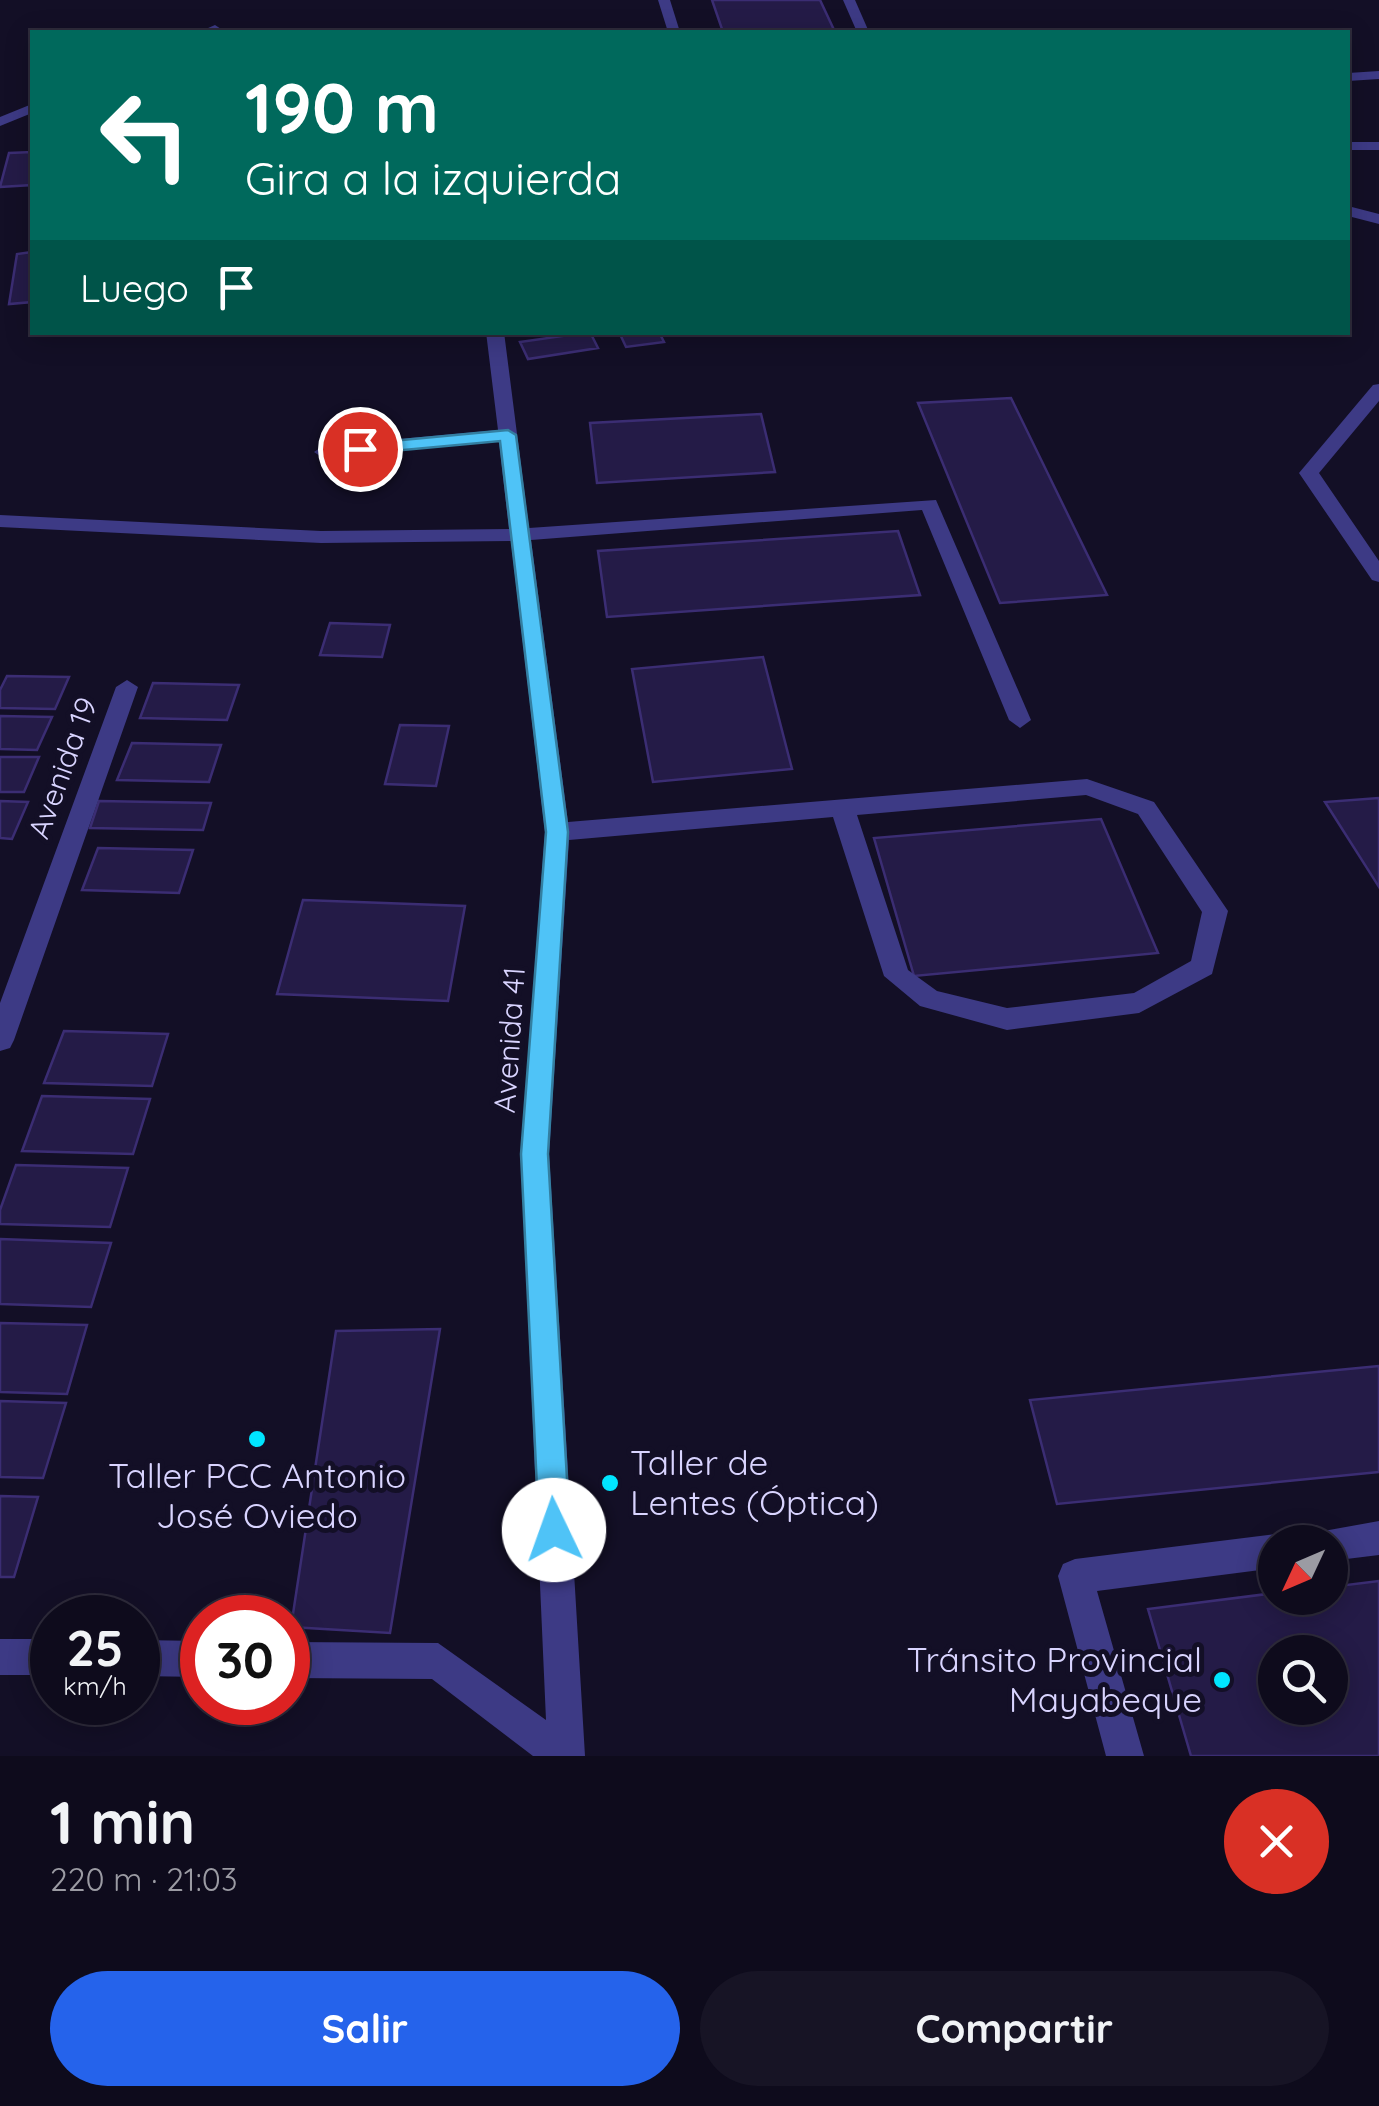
<!DOCTYPE html>
<html lang="es">
<meta charset="utf-8">
<style>
:root{--surface:#0e0b1c;--page:#171425;--text:#f1f3f6;--muted:#9b9ba3;--line:#2e2b3b;--accent:#2563eb}
body{margin:0;font-family:Quicksand,sans-serif;background:var(--page);color:var(--text);height:100vh;display:flex;flex-direction:column;font-size:38px;white-space:nowrap}
*{box-sizing:border-box;margin:0}
p{font-size:32px;color:var(--muted)}
.icon{flex:none;width:55px;height:55px;fill:none;stroke:currentColor;stroke-width:2;stroke-linecap:round;stroke-linejoin:round}
.map{position:relative;height:1756px;overflow:hidden}
.panel{display:flex;flex-direction:column;background:var(--surface);flex:1}
.panel>*{flex:none}
.banner{position:absolute;left:30px;top:30px;width:1320px;height:305px;border-radius:0px;box-shadow:0 5px 25px #0003,0 0 0 2px var(--line);background:#00695c;color:#fff;overflow:hidden}
.needle{width:65px;rotate:226deg}
.buttons{position:absolute;left:1258px;top:1525px;display:grid;gap:20px}
.buttons a{display:grid;place-items:center;width:90px;height:90px;border-radius:50%;background:var(--surface);box-shadow:0 5px 25px #0003,0 0 0 2px var(--line);font-size:50px}
.speed{position:absolute;left:30px;top:1595px;display:flex;gap:20px;font-size:50px;font-weight:700;text-align:center}
.speed>*{display:grid;place-content:center;width:130px;height:130px;border-radius:50%;background:var(--surface);box-shadow:0 5px 25px #0003,0 0 0 2px var(--line);line-height:1}
.speed small{font-size:25px;font-weight:400}
.speed .limit{border:15px solid #d22;background:#fff;color:#111}
.pin{position:absolute;display:grid;place-items:center;width:85px;height:85px;color:#fff;margin:-42px;border:5px solid #fff;border-radius:50%;box-shadow:0 2px 10px #0007}
.me{position:absolute;width:110px;margin:-55px;rotate:357deg;stroke-linejoin:round;filter:drop-shadow(0 0 8px #0008)}
.turn{display:flex;align-items:center;gap:35px;height:210px;padding:0 50px;font-size:45px}
.turn .icon{width:130px;height:130px;stroke-width:2.5}
.turn b{display:block;font-size:70px;line-height:85px}
.then{display:flex;align-items:center;height:95px;padding:0 50px;background:#0003;gap:20px;font-size:38px}
.round{display:grid;place-items:center;flex:none;width:105px;height:105px;border-radius:52px;background:var(--page)}
.summary{display:flex;align-items:center;justify-content:space-between;height:170px;padding:0 50px}
h1{font-size:60px;font-weight:700;line-height:75px}
.cta{display:flex;gap:20px;margin-top:auto;padding:20px 50px}
.cta a{flex:1;height:115px;border-radius:60px;background:var(--accent);color:#fff;font-size:40px;font-weight:700;line-height:115px;text-align:center}
.cta a+a{background:var(--page);color:var(--text)}
.map>svg:first-child{display:block}
</style>
<div class="map">
<svg width="1379" height="1756" viewBox="0 0 1379 1756">
<rect width="100%" height="100%" fill="#130f26"/>
<path fill="#241b47" stroke="#3b2d73" stroke-width="2.5" fill-rule="evenodd" d="M712 0H820L835 32H723Z
M32 152V185L0 187 9 153Z
M32 252V302L9 304 17 254Z
M590 332 598 348 528 359 520 342Z
M619 332H659L664 342 626 347Z
M1011 398 1107 595 1000 603 918 403Z
M761 414 775 472 597 483 590 423Z
M898 531 920 595 607 617 598 551Z
M330 623 390 625 382 657 320 655Z
M763 657 792 769 653 782 632 669Z
M7 676 69 677 55 709 0 708V690Z
M153 683 239 685 227 720 140 718Z
M0 716 52 717 37 750 0 749Z
M400 725 449 726 436 786 385 784Z
M132 743 221 745 209 782 117 780Z
M0 757H39L24 792H0Z
M1379 798V887L1325 802Z
M0 801 28 802 12 839 0 838Z
M99 801 211 803 203 830 90 828Z
M1101 819 1158 953 914 976 874 838Z
M98 848 193 850 179 893 82 890Z
M303 900 465 906 448 1001 277 994Z
M64 1031 168 1034 152 1086 44 1083Z
M42 1096 150 1099 133 1154 22 1151Z
M16 1165 128 1168 110 1227 0 1224V1210Z
M0 1239 111 1243 91 1307 0 1304Z
M0 1323 87 1325 67 1394 0 1392Z
M440 1329 390 1633 291 1627 336 1331Z
M1379 1366V1472L1057 1504 1030 1400Z
M0 1401 66 1403 43 1478 0 1477Z
M0 1496 38 1497 14 1577H0Z
M1379 1581V1756H1191L1148 1609 1275 1593V1598H1330V1587ZM1275 1652H1330V1708H1275Z"/>
<g fill="none" stroke-linecap="round" stroke-linejoin="round">
<path fill="#3d3a85" fill-rule="evenodd" d="M658 0H670L680 32H668Z
M843 0H855L869 32H857Z
M215 25 221 29 220 32H199Z
M1379 71V79L1348 81V73Z
M32 104V113L0 126V117Z
M1348 142H1379V150H1348Z
M1348 206 1379 214V224L1348 216Z
M486 332H504L529 528 936 500 1031 720 1020 728 1009 720 922 510 531 540 568 822 1087 779 1154 802 1228 911 1212 974 1139 1013 1007 1030 920 1006 884 976 833 817 569 840 549 1154 585 1756H533L432 1679 288 1678V1642L438 1643 546 1720 521 1154 545 832 511 541 321 543 0 527V515L321 531 509 529 499 441 323 458 314 452 323 446 498 430ZM1086 795 1138 814 1202 912 1191 961 1134 993 1007 1008 937 991 908 970 857 815Z
M1379 384V401L1319 473 1379 561V582L1372 580 1299 473 1373 385Z
M127 680 138 687 14 1040 10 1048 0 1051V1003L116 687Z
M1379 1521V1555L1330 1561V1542H1313L1318 1532Z
M1275 1534 1289 1542H1275V1568L1097 1591 1144 1756H1106L1058 1576 1063 1564 1075 1559Z
M0 1639H52V1675H0Z
M138 1640 202 1641V1677L138 1676Z"/>
</g>
<path fill="#4fc3f7" stroke="#337fa1" stroke-width="2.5" d="M508 430 516 435 568 832 548 1154 570 1530 565 1542 554 1546 543 1542 539 1530 521 1154 546 832 500 441 360 454 351 449 360 444Z"/>
<g fill="#00e5ff" stroke="#130f26" stroke-width="4">
<circle cx="257" cy="1439" r="10"/>
<circle cx="610" cy="1483" r="10"/>
<circle cx="1222" cy="1680" r="10"/>
</g>
<g text-anchor="middle" stroke-width="10" stroke-linejoin="round" paint-order="stroke">
<g font-size="30" fill="#d9d4ff" stroke="#130f26">
<text transform="translate(63 768) rotate(-70)" y="10">Avenida 19</text>
<text transform="translate(510 1040) rotate(-86)" y="10">Avenida 41</text>
</g>
<g font-size="35" fill="#d9d4ff" stroke="#130f26" text-anchor="start">
<text x="630" y="1475">Taller de<tspan x="630" dy="40">Lentes (Óptica)</tspan></text>
<text x="257" y="1488" text-anchor="middle">Taller PCC Antonio<tspan x="257" dy="40">José Oviedo</tspan></text>
<text x="1202" y="1672" text-anchor="end">Tránsito Provincial<tspan x="1202" dy="40">Mayabeque</tspan></text>
</g>
</g>
</svg>
<div class="buttons">
<a><svg class="needle" viewBox="-14 -14 28 28"><path d="M0-13l5 13h-10z" fill="#e53935"/><path d="M0 13l5-13h-10z" fill="#9b9ba3"/></svg></a>
<a><svg class="icon" aria-label="search" viewBox="0 0 24 24"><circle cx="10" cy="10" r="6"/><path d="M15 15l6 6"/></svg></a>
</div>
<div class="speed"><div>25<small>km/h</small></div><div class="limit">30</div></div>
<div class="pin" style="left:360px;top:449px;background:#d93025"><svg class="icon" aria-label="arrive" viewBox="0 0 24 24"><path d="M6 21V4h12l-3 4 3 4H6"/></svg></div>
<svg class="me" style="left:554px;top:1530px" viewBox="-20 -20 40 40"><circle r="19" fill="#fff"/><path d="M0-13L10 11 0 6-10 11z" fill="#4fc3f7"/></svg>
<div class="banner">
<div class="turn"><svg class="icon" aria-label="left" viewBox="0 0 24 24"><path d="M17 20v-9H6M10 6l-5 5 5 5"/></svg><div><b>190 m</b>Gira a la izquierda</div></div>
<div class="then">Luego<svg class="icon" aria-label="arrive" viewBox="0 0 24 24"><path d="M6 21V4h12l-3 4 3 4H6"/></svg></div>
</div>
</div>
<section class="panel">
<div class="summary"><div><h1>1 min</h1><p>220 m · 21:03</p></div><a class="round" style="background:#d93025;color:#fff"><svg class="icon" aria-label="close" viewBox="0 0 24 24"><path d="M6 6l12 12M18 6L6 18"/></svg></a></div>
<div class="cta"><a>Salir</a><a>Compartir</a></div>
</section>
